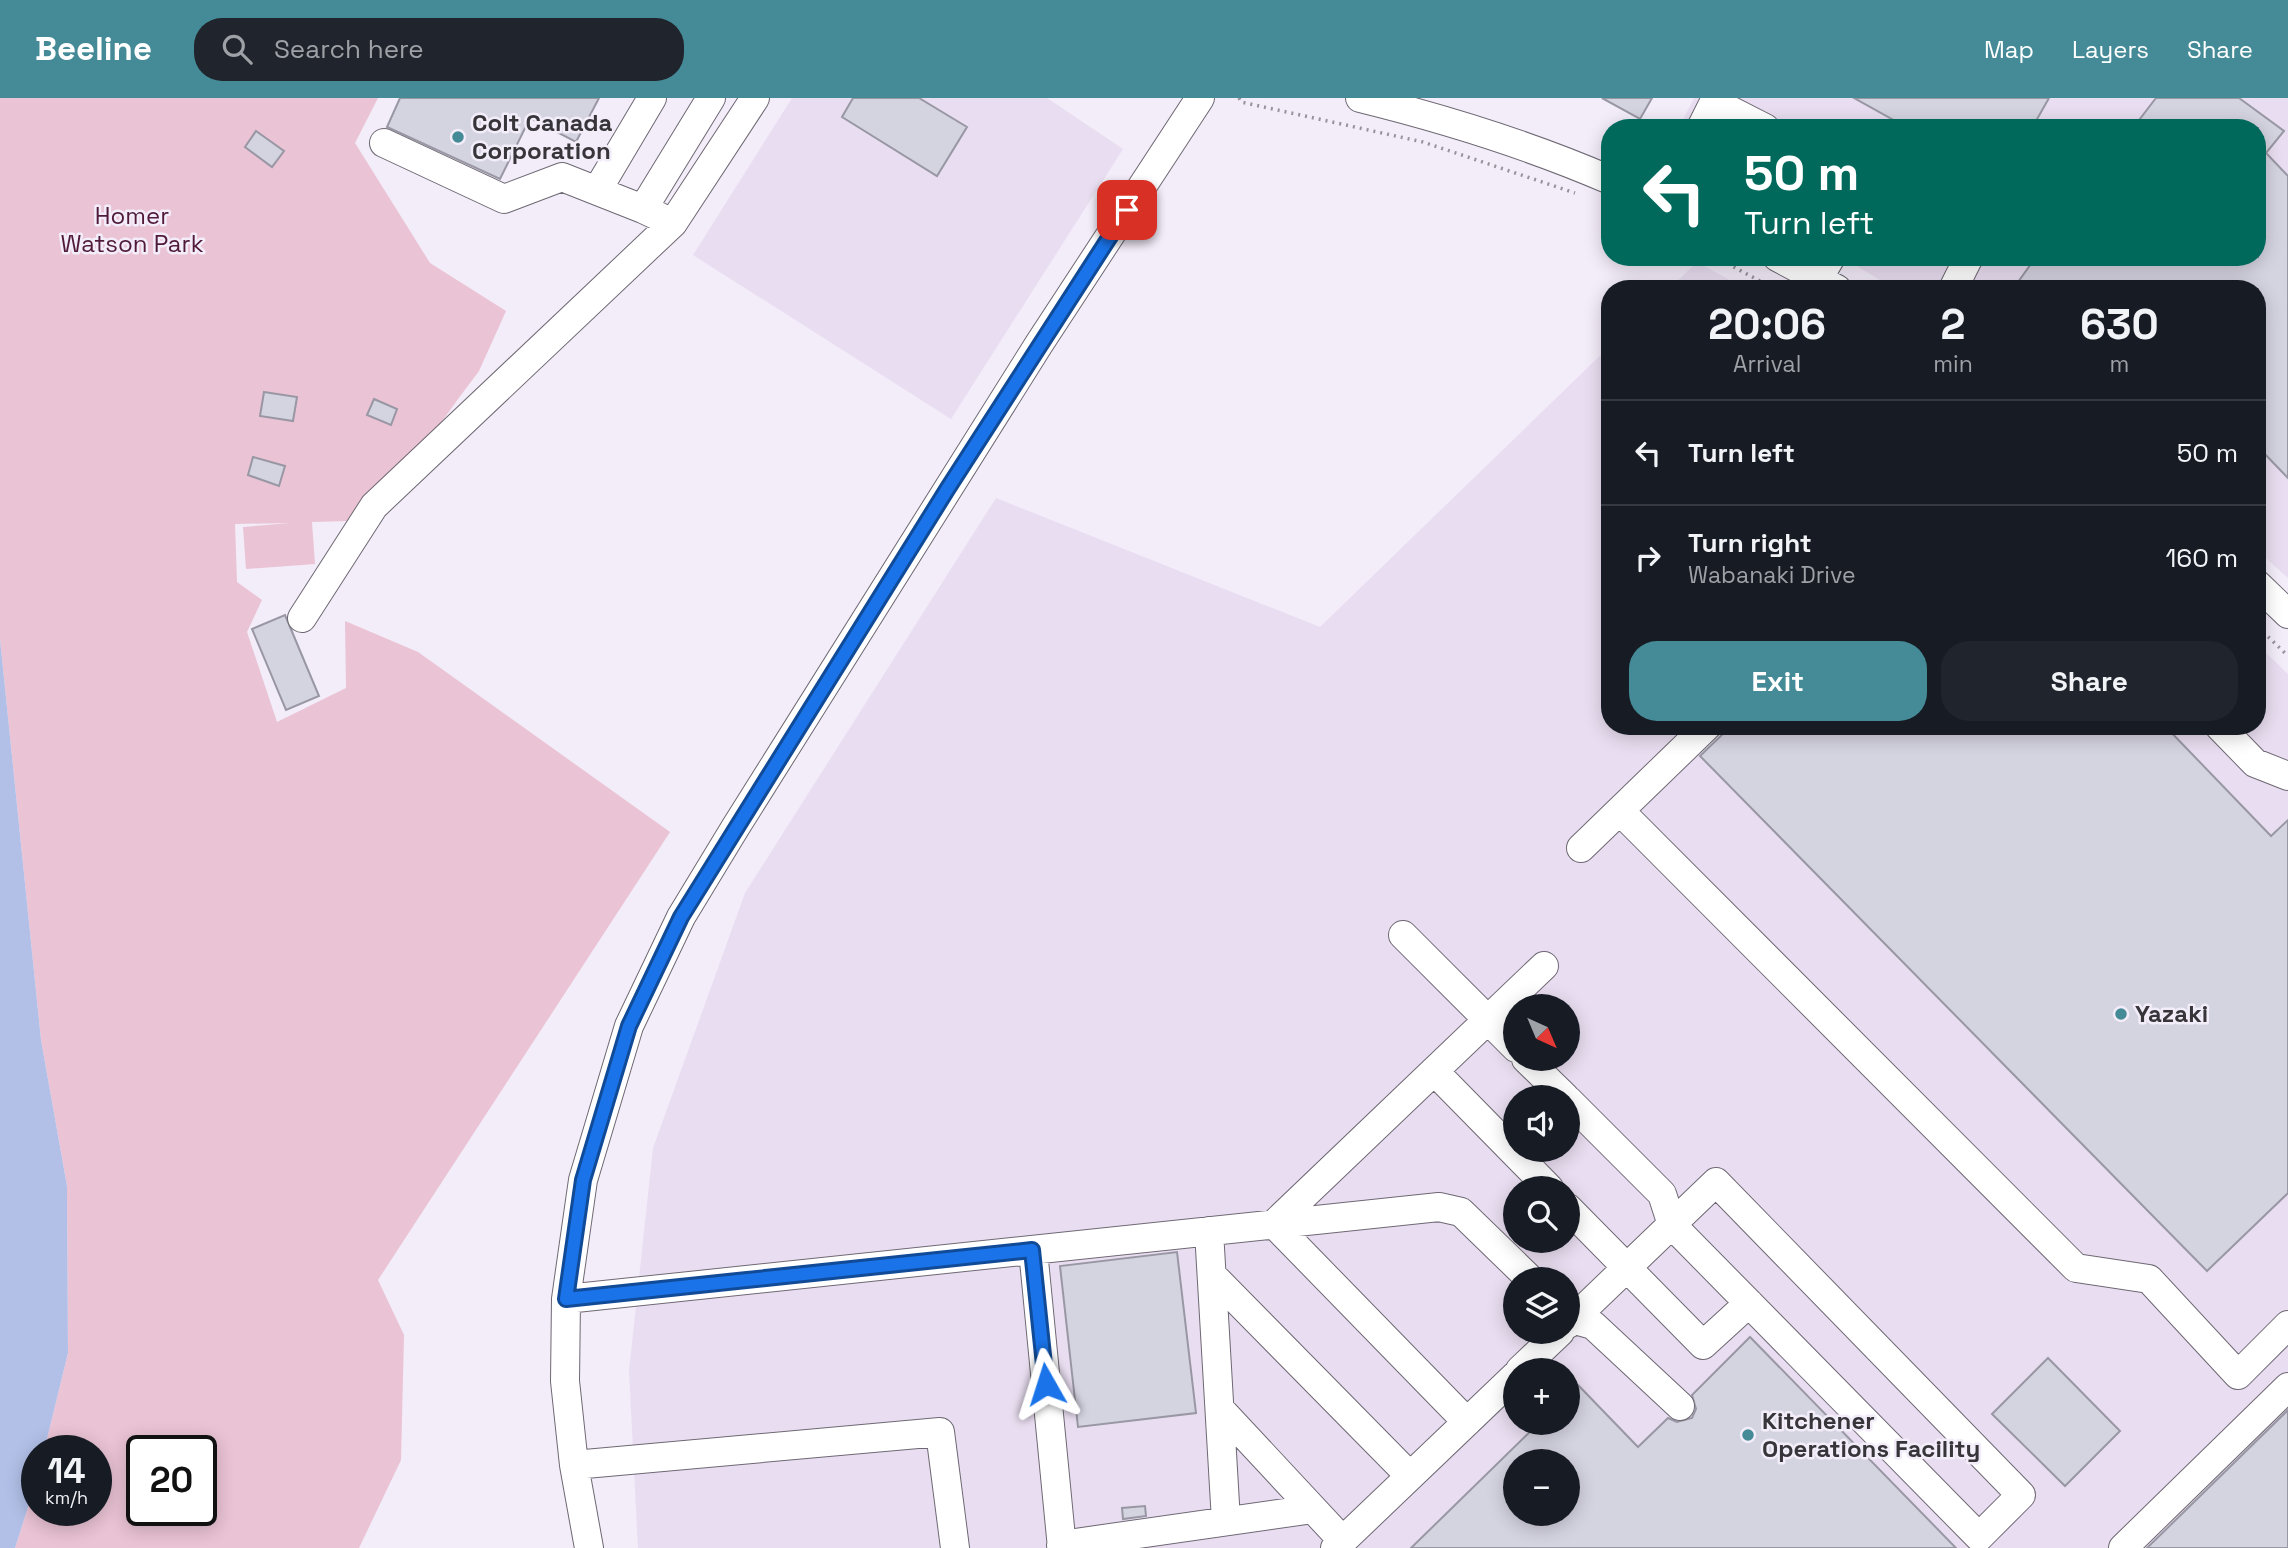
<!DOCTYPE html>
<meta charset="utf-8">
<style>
:root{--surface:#171b24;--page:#20242c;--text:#f1f3f6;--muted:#9ea1a6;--line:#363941;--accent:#458b97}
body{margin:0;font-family:"Space Grotesk",sans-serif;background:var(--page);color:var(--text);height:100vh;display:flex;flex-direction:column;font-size:26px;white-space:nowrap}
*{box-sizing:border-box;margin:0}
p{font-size:23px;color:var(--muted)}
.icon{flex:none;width:38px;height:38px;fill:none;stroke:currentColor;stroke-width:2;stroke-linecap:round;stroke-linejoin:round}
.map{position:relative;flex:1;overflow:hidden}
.panel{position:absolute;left:1601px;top:182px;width:665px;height:455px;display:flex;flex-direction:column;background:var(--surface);border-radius:28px;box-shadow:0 4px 18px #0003}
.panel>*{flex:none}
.top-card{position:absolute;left:1601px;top:21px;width:665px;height:147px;border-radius:28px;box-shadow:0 4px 18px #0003;background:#00695c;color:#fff;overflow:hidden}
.needle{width:46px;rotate:136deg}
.controls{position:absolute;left:1503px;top:896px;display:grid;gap:14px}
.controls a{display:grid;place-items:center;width:77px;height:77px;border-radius:50%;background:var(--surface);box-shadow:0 4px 18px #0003;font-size:35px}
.speed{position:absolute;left:21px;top:1337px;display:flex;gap:14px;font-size:35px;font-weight:700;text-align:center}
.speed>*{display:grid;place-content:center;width:91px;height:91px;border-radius:50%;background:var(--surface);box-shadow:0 4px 18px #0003;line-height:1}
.speed small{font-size:18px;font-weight:400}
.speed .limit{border:4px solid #111;border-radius:10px;background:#fff;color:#111}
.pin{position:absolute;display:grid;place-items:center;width:60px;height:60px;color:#fff;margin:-30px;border-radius:14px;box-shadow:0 4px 10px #0006}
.me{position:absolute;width:77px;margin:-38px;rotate:354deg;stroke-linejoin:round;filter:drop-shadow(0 0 5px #0008)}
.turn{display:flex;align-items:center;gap:24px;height:147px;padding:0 28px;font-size:32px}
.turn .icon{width:91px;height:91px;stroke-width:2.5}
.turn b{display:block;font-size:49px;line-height:60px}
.eta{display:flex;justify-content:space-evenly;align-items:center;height:119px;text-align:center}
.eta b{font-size:42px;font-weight:700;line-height:49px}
.button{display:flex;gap:14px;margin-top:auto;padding:14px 28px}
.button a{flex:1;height:80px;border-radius:28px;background:var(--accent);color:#fff;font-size:28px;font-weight:700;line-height:80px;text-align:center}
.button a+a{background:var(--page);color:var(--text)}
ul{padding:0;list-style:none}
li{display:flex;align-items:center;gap:21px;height:105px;padding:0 28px;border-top:2px solid var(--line)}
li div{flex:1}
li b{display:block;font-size:26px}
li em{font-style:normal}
header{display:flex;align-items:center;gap:42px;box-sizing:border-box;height:98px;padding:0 35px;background:var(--accent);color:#fff}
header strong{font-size:33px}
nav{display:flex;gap:38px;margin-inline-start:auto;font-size:24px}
.search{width:490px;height:63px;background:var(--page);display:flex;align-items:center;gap:18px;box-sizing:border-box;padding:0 24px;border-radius:28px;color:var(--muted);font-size:26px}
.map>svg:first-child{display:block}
</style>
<header>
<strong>Beeline</strong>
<div class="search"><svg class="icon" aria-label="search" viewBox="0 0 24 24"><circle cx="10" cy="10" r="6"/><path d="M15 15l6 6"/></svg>Search here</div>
<nav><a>Map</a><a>Layers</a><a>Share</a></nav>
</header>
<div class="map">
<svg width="2288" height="1450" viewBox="0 0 2288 1450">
<rect width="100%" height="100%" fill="#f3ecf9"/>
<path fill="#e9def1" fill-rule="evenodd" d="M792 0H1047L1123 51 951 321 693 157Z
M1694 0H2288V480L2258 453V191H1894L1843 159H2258V30H1679Z
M1697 164 1746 191H1669Z
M1610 248V628H2258V547L2288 576V1450H638L629 1273 653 1050 745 795 996 400 1320 529ZM1516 908H1568V961H1516ZM1516 999H1568V1052H1516ZM1516 1090H1568V1143H1516ZM1516 1181H1568V1234H1516ZM1516 1272H1568V1325H1516ZM1516 1363H1568V1416H1516Z"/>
<path fill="#eac3d4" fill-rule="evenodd" d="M0 0H378L355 45 430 165 506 213 479 273 461 297 435 333 349 423 312 424 315 466 246 471 243 429 290 425 235 426 237 484 262 502 247 534 277 624 346 590 345 523 418 554 670 734 378 1182 404 1237 401 1362 359 1450H15L37 1381V1412H96V1353H44L68 1255 67 1088 41 942 0 541ZM142 1353H201V1412H142Z"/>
<path fill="#b2c0e8" d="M0 541 41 942 67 1088 68 1255 44 1353H37V1381L15 1450H0Z"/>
<path fill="#d4d3e0" stroke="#9897a3" stroke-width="2" fill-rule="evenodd" d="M400 0H599L576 44 530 20 500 81 387 29Z
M853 0H919L967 29 937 78 842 19Z
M1602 0H1652L1640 21Z
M1854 0H2049L2032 30H1908Z
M2156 0H2239L2284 33 2266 55 2288 78V380L2258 349V191H2013L2036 159H2258V30H2133Z
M256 33 284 53 272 69 245 49Z
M264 294 297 299 293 323 260 318Z
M374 301 397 311 391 327 367 317Z
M253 359 285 368 279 388 248 377Z
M285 517 319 598 286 612 252 531Z
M1731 628H2165L2271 738 2288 722V1095L2207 1173 1700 658Z
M1177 1154 1196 1315 1078 1329 1060 1168Z
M1750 1239 1956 1450H1411L1539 1325H1568V1296L1578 1287 1638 1349 1668 1320 1677 1324 1692 1320 1696 1311 1692 1297ZM1516 1363H1568V1416H1516Z
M2048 1260 2120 1333 2065 1388 1992 1316Z
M2288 1312V1450H2147Z
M1145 1408 1146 1418 1123 1421 1122 1410Z"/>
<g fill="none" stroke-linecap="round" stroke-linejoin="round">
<defs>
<path id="minor" d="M1360 0C1445 21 1529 47 1610 82
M1714 4 1765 30
M1701 30 1716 0
M384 45 504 101 562 79 643 111
M598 91 652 0
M660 119 643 111 711 0
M1777 159 1837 191
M1818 181 1831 159
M1953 191 1969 159
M2258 487 2288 516
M302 520 374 408 673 125 755 0
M2219 628 2255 665 2288 678
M1620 713 2076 1170 2149 1181 2238 1277 2288 1227
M1581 750 1707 628
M1403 837 1516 950
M1526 961 1565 999
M1434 973 1549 1090
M1568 1002 1662 1096 1672 1127 1979 1439 2021 1397 1716 1084C1667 1131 1617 1179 1568 1226
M1568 1110 1703 1247 1749 1205
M1209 1133 1226 1423
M1033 1152 1062 1450
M1212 1177 1410 1378
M566 1201 1439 1109 1461 1114 1530 1181
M1568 1220 1593 1227 1680 1308
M1520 1272 1560 1234
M1220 1311 1343 1443
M1467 1324 1274 1126 1544 868
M574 1367 940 1334 955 1450
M1061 1447 1313 1411
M589 1450 574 1367 565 1283 566 1201 583 1082 629 928 681 819 735 730 1039 246 1200 0
M1335 1450 1516 1277
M2123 1450 2288 1289"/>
</defs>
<use href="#minor" stroke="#6e6873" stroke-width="30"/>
<path stroke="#97939b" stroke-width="3.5" stroke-dasharray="2 5" stroke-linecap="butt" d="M1239 0 1241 4 1423 44 1575 95
M1715 159 1775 191
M2258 529 2288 558"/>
<use href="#minor" stroke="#fff" stroke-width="28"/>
</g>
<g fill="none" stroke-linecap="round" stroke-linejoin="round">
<defs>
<path id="route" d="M1046 1286 1032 1152 566 1201 583 1082 629 928 681 819 948 390 1127 112"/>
</defs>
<use href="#route" stroke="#114b97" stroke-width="18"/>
<use href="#route" stroke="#1a73e8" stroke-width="12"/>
</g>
<g fill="#458b97" stroke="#f3ecf9" stroke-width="2.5">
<circle cx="458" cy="39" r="7"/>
<circle cx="2121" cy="916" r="7"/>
<circle cx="1748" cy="1337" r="7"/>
</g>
<g text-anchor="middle" stroke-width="5" stroke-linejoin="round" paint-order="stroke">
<g font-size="24" font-weight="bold" fill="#373539" stroke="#f3ecf9" text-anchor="start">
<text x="472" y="33">Colt Canada<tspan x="472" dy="28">Corporation</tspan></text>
<text x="2135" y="924">Yazaki</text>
<text x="1762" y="1331">Kitchener<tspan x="1762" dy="28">Operations Facility</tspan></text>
</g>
<g font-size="24" fill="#501a38" stroke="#f3ecf9">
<text x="132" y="126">Homer<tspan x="132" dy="28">Watson Park</tspan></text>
</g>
</g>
</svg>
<div class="controls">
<a><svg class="needle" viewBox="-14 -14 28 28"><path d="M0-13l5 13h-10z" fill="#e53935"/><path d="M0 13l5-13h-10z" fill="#9ea1a6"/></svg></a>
<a><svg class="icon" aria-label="sound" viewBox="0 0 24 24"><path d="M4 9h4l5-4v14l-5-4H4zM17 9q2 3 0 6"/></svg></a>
<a><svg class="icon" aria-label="search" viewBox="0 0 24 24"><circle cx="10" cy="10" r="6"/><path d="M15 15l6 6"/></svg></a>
<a><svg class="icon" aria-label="layers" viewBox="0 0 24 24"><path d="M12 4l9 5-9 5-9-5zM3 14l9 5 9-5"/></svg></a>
<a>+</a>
<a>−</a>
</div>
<div class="speed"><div>14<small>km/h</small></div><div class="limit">20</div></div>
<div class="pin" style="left:1127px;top:112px;background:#d93025"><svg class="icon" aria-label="arrive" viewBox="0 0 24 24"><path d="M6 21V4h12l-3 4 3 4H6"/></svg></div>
<svg class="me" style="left:1046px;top:1286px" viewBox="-20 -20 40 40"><path d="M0-17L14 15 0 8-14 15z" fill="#1a73e8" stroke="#fff" stroke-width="4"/></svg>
<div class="top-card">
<div class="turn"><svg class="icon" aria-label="left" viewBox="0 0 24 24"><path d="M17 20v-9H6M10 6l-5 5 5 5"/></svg><div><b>50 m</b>Turn left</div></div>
</div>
<section class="panel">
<div class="eta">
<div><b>20:06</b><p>Arrival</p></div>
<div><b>2</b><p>min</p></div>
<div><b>630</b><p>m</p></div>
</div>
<ul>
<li><svg class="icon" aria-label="left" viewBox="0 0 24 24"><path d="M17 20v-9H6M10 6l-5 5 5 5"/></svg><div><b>Turn left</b></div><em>50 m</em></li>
<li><svg class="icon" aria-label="right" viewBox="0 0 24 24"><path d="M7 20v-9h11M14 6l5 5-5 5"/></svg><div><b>Turn right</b><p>Wabanaki Drive</p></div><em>160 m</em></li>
</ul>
<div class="button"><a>Exit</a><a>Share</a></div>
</section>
</div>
